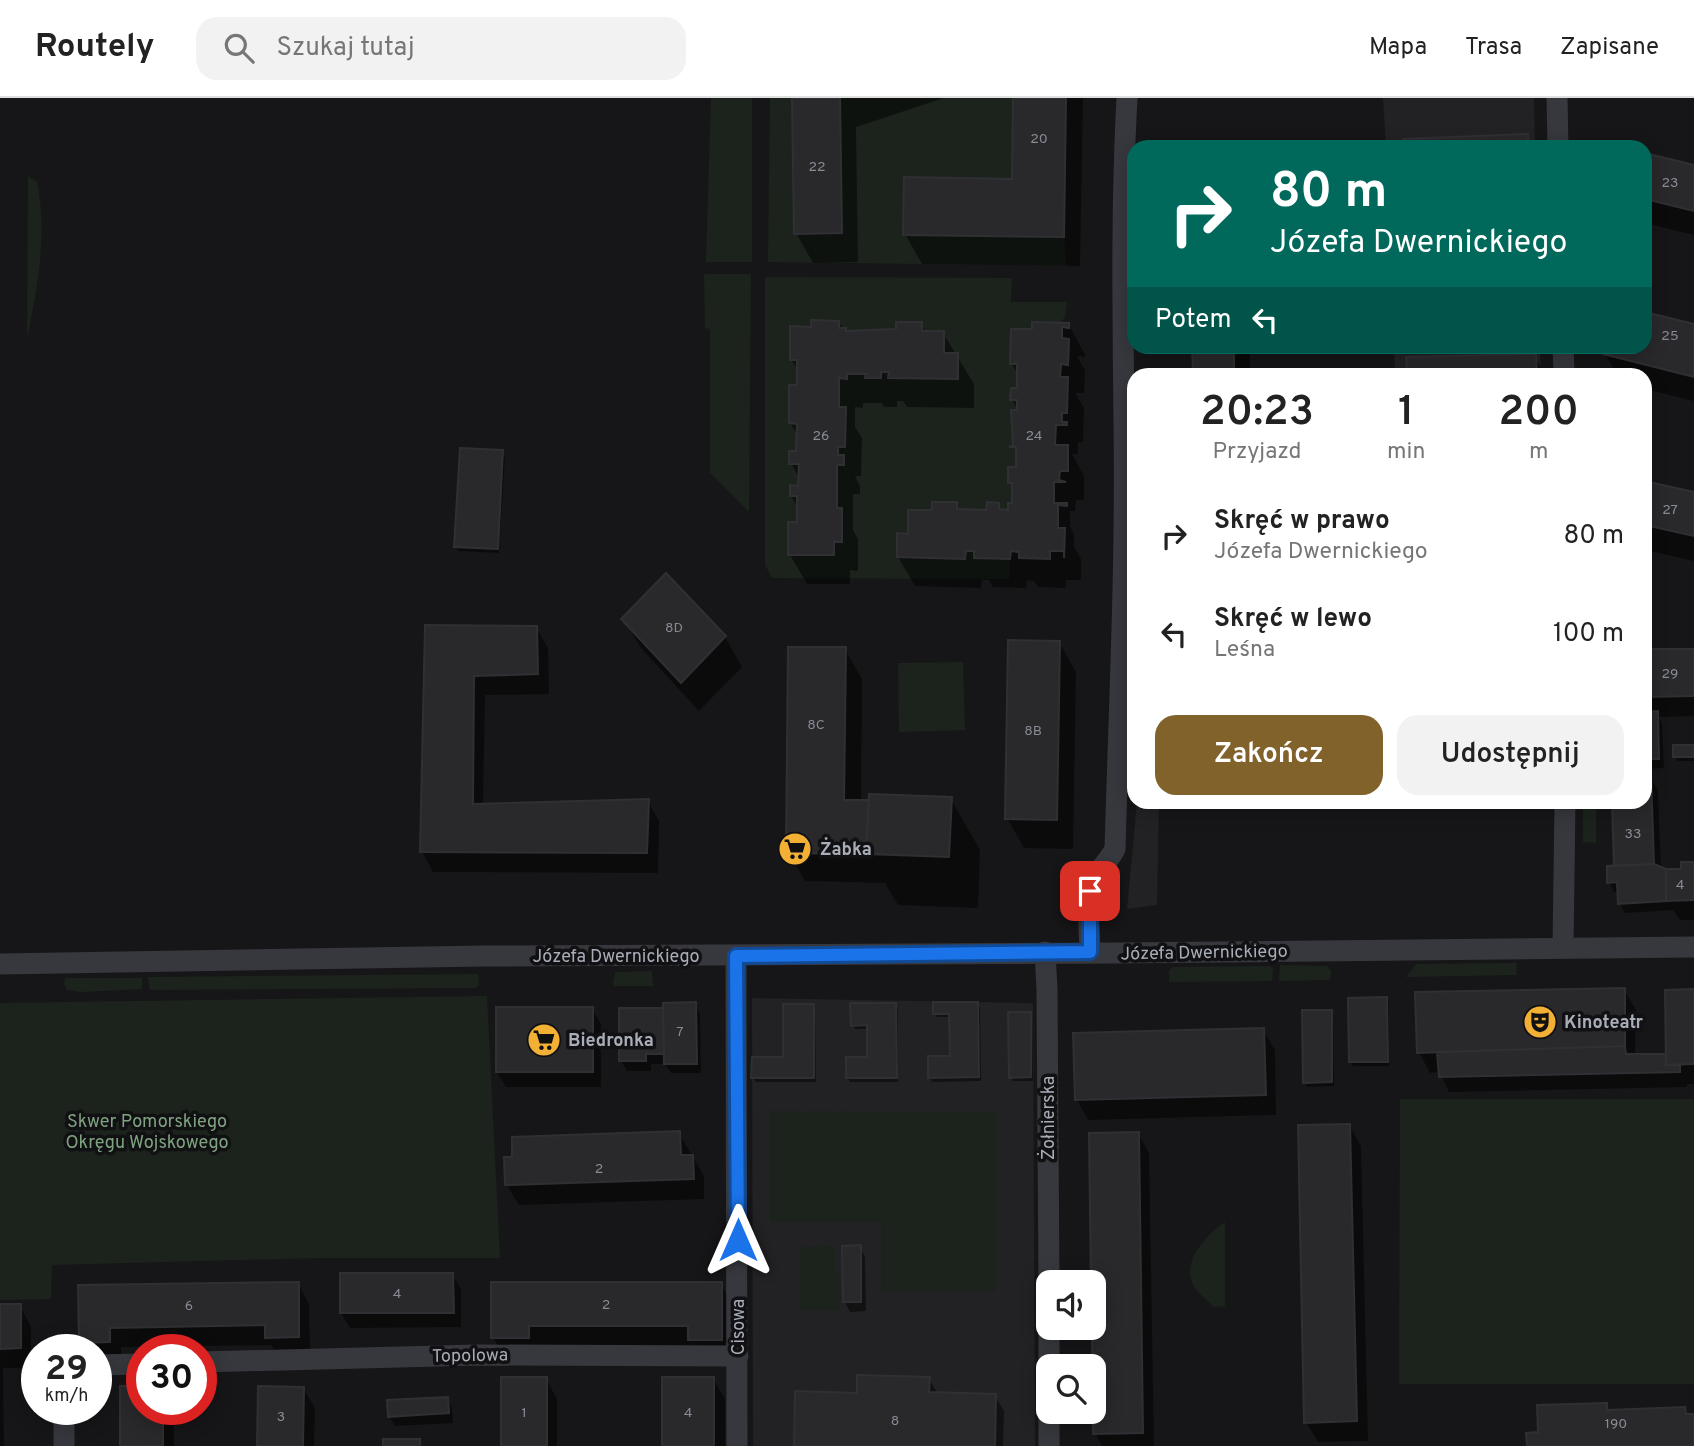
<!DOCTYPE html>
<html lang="pl">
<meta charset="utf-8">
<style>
:root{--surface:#fff;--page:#f2f2f2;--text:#222;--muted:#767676;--line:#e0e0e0;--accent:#80622a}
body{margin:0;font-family:Overpass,sans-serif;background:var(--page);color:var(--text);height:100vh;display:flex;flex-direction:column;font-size:26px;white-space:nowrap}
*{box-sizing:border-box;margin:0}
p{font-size:23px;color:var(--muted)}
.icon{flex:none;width:38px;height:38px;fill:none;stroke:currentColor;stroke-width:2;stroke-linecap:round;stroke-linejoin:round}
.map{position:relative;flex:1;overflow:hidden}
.side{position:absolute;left:1127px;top:270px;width:525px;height:441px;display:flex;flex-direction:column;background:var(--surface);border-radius:21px;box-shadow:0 4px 18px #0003}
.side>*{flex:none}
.banner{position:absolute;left:1127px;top:42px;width:525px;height:214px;border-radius:21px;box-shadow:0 4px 18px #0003;background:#00695c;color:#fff;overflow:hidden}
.fabs{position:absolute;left:1036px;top:1172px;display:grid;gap:14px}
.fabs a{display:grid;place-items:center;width:70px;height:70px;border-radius:14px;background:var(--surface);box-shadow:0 4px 18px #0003;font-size:35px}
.speed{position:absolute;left:21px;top:1236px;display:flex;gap:14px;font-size:35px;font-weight:700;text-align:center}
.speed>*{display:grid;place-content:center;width:91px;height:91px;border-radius:50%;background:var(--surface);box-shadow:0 4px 18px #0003;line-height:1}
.speed small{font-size:18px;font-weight:400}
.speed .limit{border:10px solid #d22;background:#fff;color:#111}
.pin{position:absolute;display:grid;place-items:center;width:60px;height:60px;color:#fff;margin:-30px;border-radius:14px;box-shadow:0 4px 10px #0006}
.me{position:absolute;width:77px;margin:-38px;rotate:0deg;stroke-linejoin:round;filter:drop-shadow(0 0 5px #0008)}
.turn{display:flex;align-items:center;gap:24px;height:147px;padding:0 28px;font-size:32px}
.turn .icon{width:91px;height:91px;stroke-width:2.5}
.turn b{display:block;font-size:49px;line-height:60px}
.then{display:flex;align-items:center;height:66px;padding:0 28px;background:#0003;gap:14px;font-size:26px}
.eta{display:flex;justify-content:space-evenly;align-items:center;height:119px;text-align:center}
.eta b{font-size:42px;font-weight:600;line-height:49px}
.primary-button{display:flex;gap:14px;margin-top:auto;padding:14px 28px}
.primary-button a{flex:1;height:80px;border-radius:21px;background:var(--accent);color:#fff;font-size:28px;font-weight:600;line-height:80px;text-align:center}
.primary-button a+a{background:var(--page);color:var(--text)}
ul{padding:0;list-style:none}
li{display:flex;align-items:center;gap:21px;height:98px;padding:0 28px}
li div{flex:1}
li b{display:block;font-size:26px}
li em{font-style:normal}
header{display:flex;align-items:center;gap:42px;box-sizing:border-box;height:98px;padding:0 35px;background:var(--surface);border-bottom:2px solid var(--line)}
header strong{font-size:33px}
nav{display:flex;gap:38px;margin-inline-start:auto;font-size:24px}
.search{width:490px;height:63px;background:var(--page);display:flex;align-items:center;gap:18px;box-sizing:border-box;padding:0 24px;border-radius:21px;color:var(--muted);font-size:26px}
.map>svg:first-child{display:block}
</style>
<header>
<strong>Routely</strong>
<div class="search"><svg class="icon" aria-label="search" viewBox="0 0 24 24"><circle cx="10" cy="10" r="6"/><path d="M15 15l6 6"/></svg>Szukaj tutaj</div>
<nav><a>Mapa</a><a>Trasa</a><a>Zapisane</a></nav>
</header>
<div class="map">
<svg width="1694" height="1348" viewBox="0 0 1694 1348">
<rect width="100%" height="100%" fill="#161618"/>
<path fill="#222225" d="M1383 0H1534L1535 49H1386Z
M1394 249H1540L1541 276H1395Z
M1137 704H1159L1157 807 1127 811Z
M752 900 1033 905 1035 1348H753Z"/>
<path fill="#1c231d" d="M711 0H752V164H706Z
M770 0H1066L1064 139 1066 168 768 164Z
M28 78 37 84C48 136 37 191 27 242Z
M704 176H751L749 414 710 375V231L705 230Z
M765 179 1012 180 1011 204H1067L1065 219 1060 225 1055 247 1022 284 1009 481 772 480 765 467Z
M963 564 965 632 899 634 898 565Z
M1583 704H1596V745L1583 744Z
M1517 865 1516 877 1406 879 1416 866Z
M1280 867 1327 868 1331 873 1330 882 1279 883Z
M1269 868 1273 870 1272 883 1169 884V873L1172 869Z
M652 873 653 888H614L613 886 615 874Z
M478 876 479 887 475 890 150 892 148 879Z
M65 880H142V891L81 894 67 892 64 886Z
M487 898 500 1160H317L52 1167 51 1201 0 1202V905Z
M1400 1001H1694V1286H1399Z
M770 1013 996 1014 995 1194H881V1124H770Z
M1225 1124V1208L1214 1209C1207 1202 1196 1194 1192 1184 1183 1161 1208 1136 1225 1124Z
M835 1148V1175L840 1176V1212H800V1149Z"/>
<path fill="#0007" d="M794 0H944L856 29 858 164 813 165 796 135Z
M1015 0H1083L1080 168 922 166 905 136 1013 83Z
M1528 38 1534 49H1405Z
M1645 57 1694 69V137L1645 125Z
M1645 216 1694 228V303L1645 291V276H1617L1605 256 1645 248Z
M838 224 847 235 898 232 921 226 926 234 943 235 974 286V310L907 309 903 303H897V309H884L882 305H863V310L855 309V329L862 340 861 378H855L860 388V396H853V432L858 441V473L850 472V486H807L790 457 798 426V410L791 398 800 389V382L791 365 798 355V338L790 325 799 289V274L791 261 813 230Z
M1068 226 1085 256V259L1077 258 1085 272 1084 295H1075L1084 310 1083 344H1078V356H1072L1084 378V402H1076L1075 413H1070V428L1074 436V449L1081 461V482H1066V490L1038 489 1034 483 1027 482 1026 490 993 489 989 482H982L981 490 915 488 898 459 910 438 933 414 956 406 960 413 988 414 998 407 1002 413H1010L1014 406V391L1010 384 1018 371V355L1015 349 1019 314 1012 302 1019 292V278L1011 265 1034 233Z
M1194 248H1250V276H1195Z
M1535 258 1544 276H1408V261Z
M502 354 505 358 499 455 458 453 456 449Z
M1645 385 1694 396V463L1645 452Z
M624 521 725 539 742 569 699 613 641 550Z
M427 528 536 530 548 550 549 596 485 597 483 707 648 703 659 723 658 775 433 774 422 754Z
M1059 544 1076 574 1073 751 1024 750 1007 720Z
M845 551 862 581 861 704 951 701 980 752 978 810 898 807 885 785 805 783 788 754Z
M1645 553H1694V618L1659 619 1662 625 1664 670 1645 671Z
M1694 648V663H1678L1675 659Z
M1650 678 1658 693 1661 771 1683 772 1694 766V822H1680L1673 812 1625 815 1620 805 1619 794H1614L1609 784 1616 767 1614 704H1645V679Z
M1624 892 1636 912 1635 958H1668L1694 895V986H1687V989L1449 994 1440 974 1430 975 1419 954Z
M1386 901 1389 905V968H1353L1351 964Z
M695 906 700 916 701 975H671L665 966H651V973H627L621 963V911L665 912Z
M977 906 980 910 981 983 932 984 930 979 951 960V919H937L934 915Z
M895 907 898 911V984H850L848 980 869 961V931H855L852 927Z
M813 908 815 912 816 984H756L753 980 785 960Z
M592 911 601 926V989H506L497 974Z
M1331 914 1333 918 1334 988 1307 989 1305 984Z
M1030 916 1032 920 1033 983H1013L1011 979Z
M1263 932 1275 952 1276 1017 1088 1022 1077 1002Z
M1349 1027 1361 1048 1368 1343 1318 1344 1306 1324Z
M679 1035 704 1078V1101L519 1107 507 1087Z
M1138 1035 1149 1055 1154 1348H1102L1095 1335 1094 1185Z
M860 1149 865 1159 866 1213 850 1214 845 1204Z
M452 1176 461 1191V1229L350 1230 341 1215Z
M298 1185 309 1206 310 1259H278L271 1247 121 1249V1264H96V1251H84L80 1244V1189Z
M493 1186H721L732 1206V1261L504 1260 493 1239Z
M0 1208H20L31 1228V1270H3L4 1348H0Z
M546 1281 557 1301V1348H503Z
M713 1281 725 1301V1348H663Z
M929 1281 938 1296 995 1298 1004 1313 1003 1348H795L858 1297Z
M303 1290 315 1310 314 1348H259Z
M447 1300 452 1310 453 1325 395 1328 389 1318Z
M142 1311H174V1348H121Z"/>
<path fill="#29292c" stroke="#303034" stroke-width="2" d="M792 0H840L842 135 794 136Z
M1013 0H1066L1064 139 903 137 904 79 1012 81Z
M1528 36 1529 49H1403V41Z
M1645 55 1694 67V113L1645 101Z
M1645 214 1694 226V279L1603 256 1605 248H1645Z
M811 222 839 223V230H846V233L896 231V224H922V233H944V255H958V281L888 280 889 274H881V280H865L866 276H847V281L839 280V309H846L845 349H838V357H844V367H837V410H842V444H834V457H788V424H797V398H790V387L798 388 799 366H789V353H796L797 326 789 325V287H797V262H790V228L811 229Z
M1032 224 1069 225V230L1062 229V240L1069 241 1068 267 1061 266 1060 279H1068L1067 315H1062V324H1067V327H1056L1055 347H1068V373H1060L1059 382 1066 384H1054V405H1067V408L1058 407V430H1065L1064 460V453H1050V461L1019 460V454L1011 453 1010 461 974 460V453H966L965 461 897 459V435L908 436V412H932V404H957V411L986 412 987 404 999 405V411L1008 412V405H1012V385H1008V369H1016V349H1009L1013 347 1011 312H1017V302H1010L1011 290H1017V266H1010L1011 231H1032Z
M1192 248H1234V276H1193Z
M1536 256 1537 276H1407L1406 259Z
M460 350 503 352 498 451 454 449Z
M1645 383 1694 394V438L1645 427Z
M666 475 726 538 681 585 621 521Z
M425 527 537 528 538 576 474 578 473 706 649 701 647 755 420 754Z
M1008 542 1060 543 1057 722 1005 721Z
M788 549H846L844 702H869L866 756 786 755Z
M1645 551H1694V598L1645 599Z
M1658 613 1659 661H1645V614Z
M1673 647H1694V659H1673Z
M1645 677H1651L1654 766 1614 768 1612 704H1645Z
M869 696 952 699 949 759 866 756Z
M1681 764H1694V802L1666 803V771H1681Z
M1654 766 1666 771V803L1618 806 1617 784 1607 785V768Z
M1625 890V948L1417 955 1415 894Z
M1694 891V966L1666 967 1665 892Z
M1387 899 1388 964H1349L1348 900Z
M696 904 697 966H664L663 905Z
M933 904H978L979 979 928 980V958H950L949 916H933Z
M850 905H896L897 980H846V959H867V927L851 928Z
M783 906H814V980H751L752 959H783Z
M496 909H593V974H496Z
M619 910H663L664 956H646V963H619Z
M1302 912H1332V984L1303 985Z
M1008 914H1031V979L1009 980Z
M1264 930 1266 997 1075 1002 1073 935Z
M1625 948 1626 956H1666V967L1680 966V974L1439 979 1437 954Z
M1350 1026 1357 1323 1304 1325 1298 1027Z
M680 1033 681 1057H693L694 1081 505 1087 504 1059H512V1039Z
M1139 1034 1143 1335 1093 1336 1092 1230H1094V1185H1091L1089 1035Z
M861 1147V1204H843L842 1148Z
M340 1175H453L454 1215H340Z
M299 1184V1239L265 1240V1227L110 1230V1244L79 1245 78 1187Z
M491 1184H722V1242H688V1228H529V1240H491Z
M0 1206H21V1250L0 1251Z
M857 1277 930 1279 929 1294 996 1296 995 1348H794L795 1293 857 1295Z
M501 1279H547V1348H501Z
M662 1279H714V1348H662Z
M120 1288H142V1311H163V1348H120Z
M258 1288 304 1289 303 1348H257Z
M448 1299 449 1315 388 1319 387 1302Z
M1607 1305V1312L1685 1309 1686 1316H1694V1348H1527L1526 1335 1538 1334 1537 1307Z
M383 1341H420V1348H383Z"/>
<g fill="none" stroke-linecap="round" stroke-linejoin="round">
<path stroke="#37383d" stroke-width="21" d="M1557 0 1558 49
M1563 248 1564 276
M1563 849 1565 704
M1045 854 1047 891 1049 1185
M1090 854C1090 836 1085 798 1093 783 1097 773 1109 763 1115 751 1119 610 1126 469 1124 328 1123 219 1121 109 1127 0
M736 858 737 1348
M0 866 484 858 1118 855 1694 849
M1049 1230V1269
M201 1264 477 1257 738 1258
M96 1267 142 1266
M1049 1314V1348
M64 1348V1311"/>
</g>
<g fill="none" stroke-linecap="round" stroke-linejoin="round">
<defs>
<path id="route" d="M738 1142 736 858 1090 854V793"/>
</defs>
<use href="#route" stroke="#114b97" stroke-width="18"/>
<use href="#route" stroke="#1a73e8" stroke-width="12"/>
</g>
<defs>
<symbol id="supermarket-disc" viewBox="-11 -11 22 22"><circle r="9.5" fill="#f2b134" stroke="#111113"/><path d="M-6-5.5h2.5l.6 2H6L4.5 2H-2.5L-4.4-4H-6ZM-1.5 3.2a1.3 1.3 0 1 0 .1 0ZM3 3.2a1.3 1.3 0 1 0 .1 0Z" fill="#111"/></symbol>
<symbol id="theatre-disc" viewBox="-11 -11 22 22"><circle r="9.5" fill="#f2b134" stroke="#111113"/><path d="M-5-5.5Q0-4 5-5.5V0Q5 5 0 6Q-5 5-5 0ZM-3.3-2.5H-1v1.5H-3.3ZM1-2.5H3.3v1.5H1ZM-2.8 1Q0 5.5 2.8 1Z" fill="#111"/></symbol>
</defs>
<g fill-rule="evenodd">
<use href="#supermarket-disc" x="776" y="732" width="38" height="38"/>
<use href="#theatre-disc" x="1521" y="905" width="38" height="38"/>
<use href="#supermarket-disc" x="525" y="923" width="38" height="38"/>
</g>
<g text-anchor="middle" stroke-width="7" stroke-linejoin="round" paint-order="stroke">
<g font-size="14" fill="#888b94">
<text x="1039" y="45">20</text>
<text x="817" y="73">22</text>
<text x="1670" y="89">23</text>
<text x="1670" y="242">25</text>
<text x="821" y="342">26</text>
<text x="1034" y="342">24</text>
<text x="1670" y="416">27</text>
<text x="674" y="534">8D</text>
<text x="1670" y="580">29</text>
<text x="816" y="631">8C</text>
<text x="1033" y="637">8B</text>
<text x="1633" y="740">33</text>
<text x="1680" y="791">4</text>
<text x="680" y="938">7</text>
<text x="599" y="1075">2</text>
<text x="397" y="1200">4</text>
<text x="606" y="1211">2</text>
<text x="189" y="1212">6</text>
<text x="524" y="1319">1</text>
<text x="688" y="1319">4</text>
<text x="281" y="1323">3</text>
<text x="895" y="1327">8</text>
<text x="1616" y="1330">190</text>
</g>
<g font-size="18" font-weight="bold" fill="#a8adb8" stroke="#111113" text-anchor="start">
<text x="820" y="757">Żabka</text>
<text x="1564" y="930">Kinoteatr</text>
<text x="568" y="948">Biedronka</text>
</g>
<g font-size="18" fill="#a8adb8" stroke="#111113">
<text transform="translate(1204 854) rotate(-1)" y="6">Józefa Dwernickiego</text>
<text x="616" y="864">Józefa Dwernickiego</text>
<text transform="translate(1048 1020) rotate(-90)" y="6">Żołnierska</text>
<text transform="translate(738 1229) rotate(-90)" y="6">Cisowa</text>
<text transform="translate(470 1257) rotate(-1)" y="6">Topolowa</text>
</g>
<g font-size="18" fill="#7fa381" stroke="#111113">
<text x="147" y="1029">Skwer Pomorskiego<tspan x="147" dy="21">Okręgu Wojskowego</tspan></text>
</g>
</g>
</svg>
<div class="fabs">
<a><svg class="icon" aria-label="sound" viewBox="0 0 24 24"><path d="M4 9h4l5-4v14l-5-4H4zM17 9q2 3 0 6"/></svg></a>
<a><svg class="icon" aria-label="search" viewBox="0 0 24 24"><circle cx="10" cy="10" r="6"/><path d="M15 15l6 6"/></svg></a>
</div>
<div class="speed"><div>29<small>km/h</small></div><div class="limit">30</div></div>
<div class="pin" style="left:1090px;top:793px;background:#d93025"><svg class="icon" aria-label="arrive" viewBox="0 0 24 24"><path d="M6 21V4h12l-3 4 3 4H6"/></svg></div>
<svg class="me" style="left:738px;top:1142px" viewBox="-20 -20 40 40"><path d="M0-17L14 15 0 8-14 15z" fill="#1a73e8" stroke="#fff" stroke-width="4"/></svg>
<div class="banner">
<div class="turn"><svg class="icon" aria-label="right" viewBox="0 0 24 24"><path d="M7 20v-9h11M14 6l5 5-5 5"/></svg><div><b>80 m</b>Józefa Dwernickiego</div></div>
<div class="then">Potem<svg class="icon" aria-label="left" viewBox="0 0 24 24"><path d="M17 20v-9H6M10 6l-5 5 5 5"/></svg></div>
</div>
<section class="side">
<div class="eta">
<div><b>20:23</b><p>Przyjazd</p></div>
<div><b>1</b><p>min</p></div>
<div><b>200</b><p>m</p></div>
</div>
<ul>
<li><svg class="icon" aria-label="right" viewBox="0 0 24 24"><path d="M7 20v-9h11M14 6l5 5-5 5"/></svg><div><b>Skręć w prawo</b><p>Józefa Dwernickiego</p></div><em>80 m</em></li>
<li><svg class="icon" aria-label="left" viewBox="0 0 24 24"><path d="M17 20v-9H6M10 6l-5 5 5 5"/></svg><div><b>Skręć w lewo</b><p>Leśna</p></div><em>100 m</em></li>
</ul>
<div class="primary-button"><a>Zakończ</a><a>Udostępnij</a></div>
</section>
</div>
